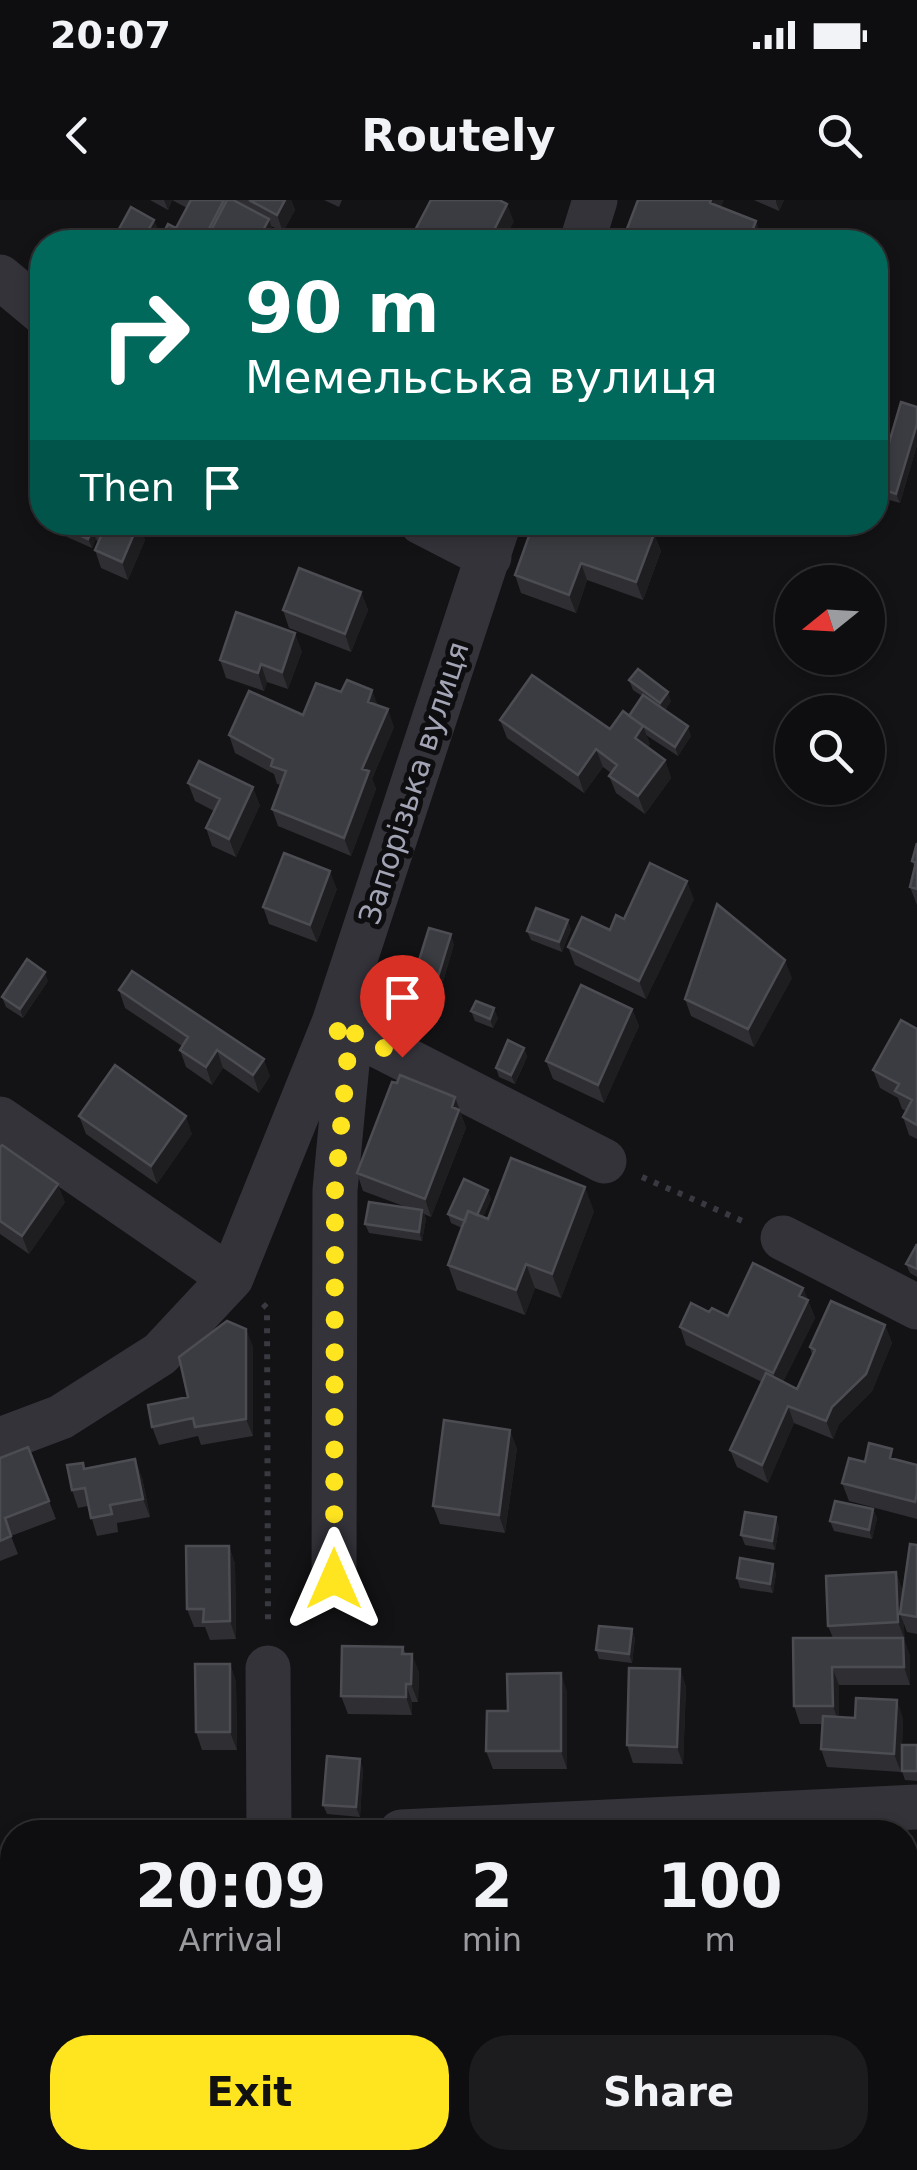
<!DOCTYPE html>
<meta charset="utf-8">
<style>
:root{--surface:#0e0e10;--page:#1c1c1e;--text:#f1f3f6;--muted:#9b9c9f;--line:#2e2e30;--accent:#ffe520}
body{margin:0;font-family:"DejaVu Sans",sans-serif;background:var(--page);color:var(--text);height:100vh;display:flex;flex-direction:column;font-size:38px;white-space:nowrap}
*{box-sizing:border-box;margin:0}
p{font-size:32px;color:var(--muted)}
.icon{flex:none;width:55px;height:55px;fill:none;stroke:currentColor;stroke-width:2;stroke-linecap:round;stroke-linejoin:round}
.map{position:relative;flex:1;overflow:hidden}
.side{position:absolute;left:0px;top:1620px;width:918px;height:350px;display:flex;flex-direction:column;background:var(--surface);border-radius:40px 40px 0 0;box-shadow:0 5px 15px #0003,0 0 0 2px var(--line)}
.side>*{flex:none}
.guide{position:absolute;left:30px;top:30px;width:858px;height:305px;border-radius:40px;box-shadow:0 5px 15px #0003,0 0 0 2px var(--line);background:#00695c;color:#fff;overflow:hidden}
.needle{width:65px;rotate:252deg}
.controls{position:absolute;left:775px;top:365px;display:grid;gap:20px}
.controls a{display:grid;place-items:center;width:110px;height:110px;border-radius:50%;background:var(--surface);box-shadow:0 5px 15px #0003,0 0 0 2px var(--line);font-size:50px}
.pin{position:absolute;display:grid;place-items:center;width:85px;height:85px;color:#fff;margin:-102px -42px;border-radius:50% 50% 50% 0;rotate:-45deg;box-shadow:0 0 10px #0007}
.pin .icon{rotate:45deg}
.me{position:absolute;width:110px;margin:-55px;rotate:0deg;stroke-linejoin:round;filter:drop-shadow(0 0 8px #0008)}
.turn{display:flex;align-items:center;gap:35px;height:210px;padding:0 50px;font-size:45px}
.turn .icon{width:130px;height:130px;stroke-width:2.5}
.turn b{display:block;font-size:70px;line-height:85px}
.then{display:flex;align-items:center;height:95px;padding:0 50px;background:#0003;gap:20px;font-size:38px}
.eta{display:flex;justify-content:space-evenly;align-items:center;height:170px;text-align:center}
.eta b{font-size:60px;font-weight:600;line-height:70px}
.action{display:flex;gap:20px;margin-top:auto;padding:20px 50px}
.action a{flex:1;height:115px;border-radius:40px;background:var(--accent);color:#111;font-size:40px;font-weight:600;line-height:115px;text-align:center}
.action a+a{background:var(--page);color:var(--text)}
.status{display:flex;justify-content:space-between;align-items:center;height:70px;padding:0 50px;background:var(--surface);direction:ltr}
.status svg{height:28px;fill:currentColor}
header{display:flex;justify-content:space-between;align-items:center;height:130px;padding:0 50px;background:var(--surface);font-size:45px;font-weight:600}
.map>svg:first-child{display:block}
</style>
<div class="status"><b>20:07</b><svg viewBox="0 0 49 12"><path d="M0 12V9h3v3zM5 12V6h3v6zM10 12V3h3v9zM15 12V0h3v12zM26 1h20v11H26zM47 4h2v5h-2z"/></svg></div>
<header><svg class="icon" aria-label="back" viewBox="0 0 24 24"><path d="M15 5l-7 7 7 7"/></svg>Routely<svg class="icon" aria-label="search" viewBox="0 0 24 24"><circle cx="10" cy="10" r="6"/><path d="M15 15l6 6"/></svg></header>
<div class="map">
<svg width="917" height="1970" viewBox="0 0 917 1970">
<rect width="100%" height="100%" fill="#131315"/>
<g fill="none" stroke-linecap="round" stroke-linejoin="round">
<path stroke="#393a41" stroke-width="6" stroke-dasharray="5 8" stroke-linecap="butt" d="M642 977 745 1022
M263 1104 267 1108 268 1425"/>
<path stroke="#34333a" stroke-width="45" d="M582 42 595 0
M0 77 42 112
M421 322 489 357
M334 823 604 961
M0 919 231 1078
M783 1038 917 1107
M0 1240 61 1217 160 1154 231 1078 334 823 499 322
M334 1379 335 990 348 853 334 823
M268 1468 269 1632
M401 1632 917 1607"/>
</g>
<path fill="#2f2f33" d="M150 0H291L295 10 283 32 271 26 275 37 176 28 187 8 172 0 168 10Z
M324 0H342L339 7Z
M754 0H784L779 11Z
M917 207V245L900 303 879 297 876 287Z
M66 322H142L140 326 145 340 128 380 101 368 95 350 98 343 96 339 92 348 67 337 64 328Z
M803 322H833L829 334 804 326Z
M654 334 661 351 643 400 587 380 576 413 521 393 515 375 583 335Z
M361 392 368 410 351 452 289 428 283 410Z
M302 451 288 489 267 482 264 491 226 478 220 460Z
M629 480 671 501 665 510 691 536 678 556 646 535 650 544 647 547 665 560 671 578 645 614 616 593 609 576 611 573 603 567 584 593 507 538 500 520 610 529 629 516 642 496 633 490Z
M378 506 394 527 372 579 376 589 351 656 278 626 272 609 281 585 277 584 274 574 235 553 229 535 303 515Z
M188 583 260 605 236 657 212 646 206 628 214 611 195 601Z
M917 643V705L910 687 915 668 912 661Z
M337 689 317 742 269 724 263 707Z
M694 699 646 799 575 765 568 747 610 730 624 719Z
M571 729 562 752 531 740 527 731Z
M454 744 438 799 416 793 412 783Z
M792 778 754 847 691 816 685 799Z
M48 781 23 818 6 807 2 797Z
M119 790 270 876 259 893 223 868 212 885 186 867 180 850 182 846 125 808Z
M632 809 639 826 604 903 553 879 546 861Z
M471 811 498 818 493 828 475 821Z
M917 829V939L909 935 903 917 906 911 902 909 898 898 880 888 873 870Z
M524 848 527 857 515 884 499 877 496 868Z
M455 897 466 928 431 1017 424 1014 426 1019 422 1041 369 1033 365 1024 406 1007 363 991 357 973Z
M79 916 192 934 157 984 86 934Z
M0 947 65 1002 29 1054 0 1034Z
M491 999 483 1017 488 1019 594 1011 561 1098 535 1088 525 1115 457 1090 448 1065 462 1028 451 1023 448 1014Z
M917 1044V1077L910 1073 906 1064Z
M803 1088 815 1118 783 1182 797 1189 812 1155 810 1147 885 1125 892 1143 872 1191 839 1224 833 1239 794 1223 768 1283 737 1267 730 1250 762 1182 686 1145 680 1127 709 1112 728 1116Z
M253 1146V1236L201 1245 198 1236 159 1245 152 1227Z
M28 1247 56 1319 11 1336 18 1354 0 1361V1258Z
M517 1248 505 1333 440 1324 433 1306Z
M896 1259 917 1265V1319L849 1301 842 1283 865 1262Z
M85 1269 142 1277 150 1317 117 1323 118 1332 97 1336 88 1306 78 1308 72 1290Z
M873 1309 877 1318 872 1339 834 1331 830 1321Z
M779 1327 775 1350 745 1345 741 1335Z
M917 1345V1434L907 1432 904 1424V1440L910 1456V1485H839V1517L903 1518 901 1572 827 1567 821 1549 822 1524H800L794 1506 833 1438 828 1426 896 1372 902 1390 903 1397Z
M229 1346 235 1364 236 1439 210 1440 205 1427H194L187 1409Z
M776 1373 773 1393 740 1388 737 1378Z
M632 1429 635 1439 632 1463 599 1459 596 1450Z
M403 1447 406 1454 419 1472 418 1502H412V1515L348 1514 341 1496Z
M230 1464 236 1482 237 1550H202L196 1532Z
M680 1469 686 1487 683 1564 633 1563 627 1545Z
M567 1491V1569H493L486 1551Z
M917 1545V1581L905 1580 902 1571Z
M363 1568 360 1617 327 1614 323 1605Z
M12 1779V1845L0 1847V1781Z"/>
<path fill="#1e1e21" d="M164 0H172L168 10Z
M224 0H234L218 42H202Z
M285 0H291L295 10 283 32 277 15Z
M711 0H724L716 20 710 3Z
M776 0H784L779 11 776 2Z
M507 4 514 22 503 42H488Z
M269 19 275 37 273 42H257Z
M154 20 158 29 151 41 152 42H147L145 36Z
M756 21 763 39 761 42H748Z
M917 224V245L900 303 896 294Z
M96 322 93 332 96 339 92 348 88 339Z
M131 322H142L140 326 145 340 128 380 122 362Z
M827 322H833L829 334 826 325Z
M654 334 661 351 643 400 636 382Z
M581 363 587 380 576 413 569 395Z
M361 392 368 410 351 452 345 434Z
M295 433 302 451 288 489 282 472Z
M261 464 267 482 264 491 258 473Z
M372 490 379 508 368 502Z
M668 492 671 501 663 512 660 503Z
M388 509 394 527 372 579 376 589 351 656 344 638 362 569Z
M643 526 650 544 641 556 635 538Z
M688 526 691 536 678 556 675 547Z
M596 549 603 567 584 593 578 575Z
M665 560 671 578 645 614 638 596Z
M253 587 260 605 236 657 229 639Z
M330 671 337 689 317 742 310 725Z
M687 681 694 699 646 799 639 781Z
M568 720 571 729 562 752 559 742Z
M451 734 454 744 438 799 434 790Z
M785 760 792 778 754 847 748 829Z
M45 772 48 781 23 818 20 809Z
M494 808 498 818 493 828 490 819Z
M632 809 639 826 604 903 598 885Z
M524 848 527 857 515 884 511 875Z
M217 850 223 868 212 885 206 867Z
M264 859 270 876 259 893 253 875Z
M455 897 466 928 431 1017 425 999Z
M186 916 192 934 157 984 151 966Z
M58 984 65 1002 29 1054 22 1036Z
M585 987 594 1011 561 1098 552 1074Z
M488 990 491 999 476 1034 472 1024Z
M422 1010 426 1019 422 1041 419 1032Z
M526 1064 535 1088 525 1115 516 1090Z
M803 1088 815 1118 779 1190 773 1173Z
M885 1125 892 1143 872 1191 839 1224 833 1239 826 1221 832 1207Z
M246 1129 253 1146V1236L246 1219Z
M788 1206 794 1223 768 1283 762 1265Z
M510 1230 517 1248 505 1333 499 1315Z
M135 1259 142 1277 150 1317 143 1299Z
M873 1309 877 1318 872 1339 869 1330Z
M776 1317 779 1327 775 1350 772 1341Z
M229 1346 235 1364 236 1439 230 1421Z
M773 1364 776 1373 773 1393 770 1384Z
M896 1372 902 1390 904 1415 900 1414 904 1424 905 1440 898 1422Z
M632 1429 635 1439 632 1463 629 1454Z
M903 1438 910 1456V1485L904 1467Z
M412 1454 419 1472 418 1502 411 1484Z
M230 1464 236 1482 237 1550 230 1532Z
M832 1467 839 1485V1524L833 1506Z
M680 1469 686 1487 683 1564 677 1547Z
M561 1473 567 1491V1569L561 1551Z
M406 1484 412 1502V1515L406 1497Z
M897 1500 903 1518 901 1572 894 1554Z
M360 1559 363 1568 360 1617 356 1607Z"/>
<path fill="#3b3c41" stroke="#4c4c53" stroke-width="2.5" d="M191 0H224L202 42H159L168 24 176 28Z
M227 0H233L269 19 257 42H205Z
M249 0H285L277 15Z
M431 0H499L507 4 488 42H415L418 36 413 34Z
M638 0H711L710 3 756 21 748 42H622Z
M131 7 154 20 145 36 151 39 149 42H130L123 38 126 33 119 29Z
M117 35 130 42H112Z
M901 202 917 207V224L896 294 876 287Z
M66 322H96L88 339 64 328Z
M97 322H139L122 362 95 350 101 336 93 332Z
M534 322H549L583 335 587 322H624L654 334 636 382 581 363 569 395 515 375Z
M299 368 361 392 345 434 283 410Z
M236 412 295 433 282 472 261 464 258 473 220 460Z
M638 469 668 492 660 503 629 480Z
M532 475 610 529 623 511 643 526 635 538 665 560 638 596 609 576 617 565 596 549 578 575 500 520Z
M347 480 372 490 368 502 388 509 362 569 369 571 344 638 272 609 286 571 271 566 273 559 229 535 249 491 303 515 316 483 341 492Z
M643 495 688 526 675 547 629 516Z
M199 561 253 587 229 639 206 628 220 599 188 583Z
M917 643V689L910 687 916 662 912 661Z
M284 653 330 671 310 725 263 707Z
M650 663 687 681 639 781 568 747 582 717 610 730 616 715 624 719Z
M717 704 785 760 748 829 685 799Z
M536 708 568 720 559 742 527 731Z
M429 728 451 734 434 790 412 783Z
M27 759 45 772 20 809 2 797Z
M132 771 264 859 253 875 217 850 206 867 180 850 188 837 119 790Z
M581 785 632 809 598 885 546 861Z
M476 801 494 808 490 819 471 811Z
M901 820 917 829V925L903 917 912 900 895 891 899 884 873 870Z
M508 840 524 848 511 875 496 868Z
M115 865 186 916 151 966 79 916Z
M400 875 455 897 452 907 459 910 425 999 357 973 392 882 397 883Z
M2 945 58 984 22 1036 0 1021V947Z
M511 958 585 987 552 1074 526 1064 516 1090 448 1065 468 1011 488 1019Z
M464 979 488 990 477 1015 468 1011 465 1021 448 1014Z
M369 1002 422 1010 419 1032 365 1024Z
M917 1044V1069L906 1064Z
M753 1063 803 1088 799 1096 808 1100 773 1173 680 1127 691 1103 709 1112 712 1108 728 1116Z
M831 1101 885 1125 866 1174 832 1207 826 1221 788 1206 762 1265 730 1250 766 1173 797 1189 815 1150 810 1147Z
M227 1121 246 1129V1219L195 1227 193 1218 152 1227 148 1205 188 1197 179 1157Z
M444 1220 510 1230 499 1315 433 1306Z
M869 1243 892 1249 890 1258 917 1265V1293L915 1302 842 1283 849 1258 865 1262Z
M28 1247 49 1301 5 1318 11 1336 0 1341V1258Z
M135 1259 143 1299 110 1305 112 1314 91 1318 85 1288 72 1290 67 1265 83 1263 84 1269Z
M835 1301 873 1309 869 1330 830 1321Z
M745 1312 776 1317 772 1341 741 1335Z
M910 1344 917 1345V1417L900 1414Z
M186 1346H229L230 1421 203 1422 204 1409H187Z
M740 1358 773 1364 770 1384 737 1378Z
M896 1372 898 1422 828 1426 826 1376Z
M599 1426 632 1429 629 1454 596 1450Z
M793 1438H903L904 1467H832L833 1506H794Z
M342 1446 403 1447 402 1454H412L411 1484H406V1497L341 1496Z
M195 1464H230V1532H196Z
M629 1468 680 1469 677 1547 627 1545Z
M561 1473V1551H486L487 1511H508L507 1474Z
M856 1498 897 1500 894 1554 821 1549 823 1516 855 1518Z
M902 1545H917V1571H902Z
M327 1556 360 1559 356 1607 323 1605Z
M910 1669H917L916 1750Z
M12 1779V1826L0 1828V1781Z
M12 1946V1958H45L48 1970H0V1949Z"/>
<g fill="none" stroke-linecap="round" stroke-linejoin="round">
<path stroke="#ffe520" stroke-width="18" stroke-dasharray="0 32.4" d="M334 1379 335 990 348 853 334 823 402 857"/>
</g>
<g text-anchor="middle" stroke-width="10" stroke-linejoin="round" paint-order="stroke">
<g font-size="30" fill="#a3a5b6" stroke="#0e0e10">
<text transform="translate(414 583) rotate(-72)" y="10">Запорізька вулиця</text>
</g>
</g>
</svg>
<div class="controls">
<a><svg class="needle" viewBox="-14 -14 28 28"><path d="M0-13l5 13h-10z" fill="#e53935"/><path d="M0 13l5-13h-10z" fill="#9b9c9f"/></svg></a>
<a><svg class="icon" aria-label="search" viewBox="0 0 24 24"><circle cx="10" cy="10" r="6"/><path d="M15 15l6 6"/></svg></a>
</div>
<div class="pin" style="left:402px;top:857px;background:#d93025"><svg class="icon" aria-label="arrive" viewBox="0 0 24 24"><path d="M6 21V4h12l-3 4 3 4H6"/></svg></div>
<svg class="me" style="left:334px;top:1379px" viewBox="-20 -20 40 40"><path d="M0-17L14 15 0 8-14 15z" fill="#ffe520" stroke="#fff" stroke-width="4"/></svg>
<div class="guide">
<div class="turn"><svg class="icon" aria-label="right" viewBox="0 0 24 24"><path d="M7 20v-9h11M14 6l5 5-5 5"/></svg><div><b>90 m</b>Мемельська вулиця</div></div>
<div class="then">Then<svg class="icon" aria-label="arrive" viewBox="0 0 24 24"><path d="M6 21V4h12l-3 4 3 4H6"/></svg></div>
</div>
<section class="side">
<div class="eta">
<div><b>20:09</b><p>Arrival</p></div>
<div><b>2</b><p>min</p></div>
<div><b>100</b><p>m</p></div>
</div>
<div class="action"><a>Exit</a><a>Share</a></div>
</section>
</div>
